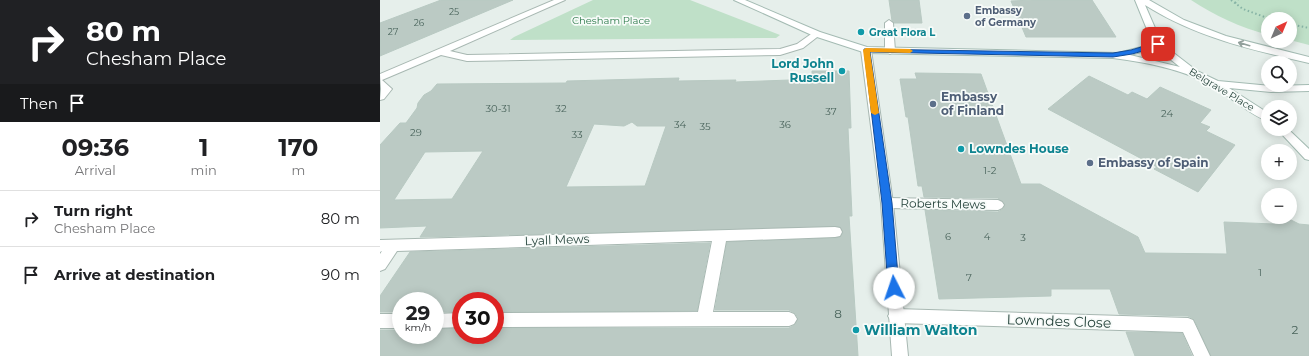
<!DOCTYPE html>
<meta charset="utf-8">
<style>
:root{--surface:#fff;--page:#f6f6f6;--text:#202124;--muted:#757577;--line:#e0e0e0}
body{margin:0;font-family:Montserrat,sans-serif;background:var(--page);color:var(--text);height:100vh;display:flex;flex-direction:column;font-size:15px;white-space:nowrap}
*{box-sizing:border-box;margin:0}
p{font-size:13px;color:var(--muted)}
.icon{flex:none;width:22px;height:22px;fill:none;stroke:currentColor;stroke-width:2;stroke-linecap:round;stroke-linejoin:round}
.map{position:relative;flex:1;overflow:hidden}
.panel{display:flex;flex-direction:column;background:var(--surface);width:380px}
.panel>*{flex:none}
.guide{background:#202124;color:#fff;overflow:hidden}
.needle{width:26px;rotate:44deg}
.controls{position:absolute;left:881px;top:12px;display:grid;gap:8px}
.controls a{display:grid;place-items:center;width:36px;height:36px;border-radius:50%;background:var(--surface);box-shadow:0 2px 10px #0003;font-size:20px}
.speed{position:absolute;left:12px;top:292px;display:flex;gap:8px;font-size:20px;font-weight:700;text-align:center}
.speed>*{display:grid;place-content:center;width:52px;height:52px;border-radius:50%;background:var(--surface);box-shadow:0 2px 10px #0003;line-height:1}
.speed small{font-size:10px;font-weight:400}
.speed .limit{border:6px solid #d22;background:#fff;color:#111}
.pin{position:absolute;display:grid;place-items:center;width:34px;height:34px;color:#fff;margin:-17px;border-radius:8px;box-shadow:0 2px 6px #0006}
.me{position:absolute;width:44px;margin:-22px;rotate:356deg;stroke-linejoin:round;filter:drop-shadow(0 0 3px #0008)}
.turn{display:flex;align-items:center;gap:14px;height:84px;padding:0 20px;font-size:18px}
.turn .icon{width:52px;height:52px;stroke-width:2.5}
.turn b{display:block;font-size:28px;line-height:34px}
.then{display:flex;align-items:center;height:38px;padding:0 20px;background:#0003;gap:8px;font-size:15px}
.eta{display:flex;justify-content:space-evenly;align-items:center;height:68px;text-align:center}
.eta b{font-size:24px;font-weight:700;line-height:28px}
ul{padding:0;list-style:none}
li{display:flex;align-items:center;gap:12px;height:56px;padding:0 20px;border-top:1px solid var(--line)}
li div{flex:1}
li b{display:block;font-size:15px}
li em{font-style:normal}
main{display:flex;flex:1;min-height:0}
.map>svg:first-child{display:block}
</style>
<main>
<section class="panel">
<div class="guide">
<div class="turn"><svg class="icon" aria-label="right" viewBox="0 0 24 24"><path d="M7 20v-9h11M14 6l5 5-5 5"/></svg><div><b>80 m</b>Chesham Place</div></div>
<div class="then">Then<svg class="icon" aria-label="arrive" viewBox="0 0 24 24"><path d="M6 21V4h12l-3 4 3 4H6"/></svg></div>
</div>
<div class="eta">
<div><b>09:36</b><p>Arrival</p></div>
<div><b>1</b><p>min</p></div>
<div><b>170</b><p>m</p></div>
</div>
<ul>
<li><svg class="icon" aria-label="right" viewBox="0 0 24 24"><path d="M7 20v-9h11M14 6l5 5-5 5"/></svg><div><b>Turn right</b><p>Chesham Place</p></div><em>80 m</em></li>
<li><svg class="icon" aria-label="arrive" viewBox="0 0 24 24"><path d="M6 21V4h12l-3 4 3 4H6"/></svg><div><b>Arrive at destination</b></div><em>90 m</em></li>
</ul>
</section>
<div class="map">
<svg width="929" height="356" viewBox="0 0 929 356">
<rect width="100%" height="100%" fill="#e6efeb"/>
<path fill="#bfe0c8" d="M213 0H310L400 35 396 38 130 40 134 37Z
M811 0H929V45L910 40V19H888V35C860 27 835 16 811 0Z"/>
<path fill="#bbcac4" stroke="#b8c9c2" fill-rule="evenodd" d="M61 0H133L0 56V23Z
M509 0H539L542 23H514L512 21Z
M653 0H712L736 37H646L631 1Z
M432 71H469L471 128H468L472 216H469L478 356H0V330H21V335H55V329L81 328V335H115V328H409L415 325 418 318 415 313 409 310H335L347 242 455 238 460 237 463 233 460 227 40 237 47 226 0 228V145L20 123H26L37 108 38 103 44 95 51 91 57 84 186 83 187 81 299 78 298 81 356 80 355 82 410 80V76L432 75ZM252 122 257 126H286L265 186 186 187 214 124 244 126ZM103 151 72 199 14 200 45 152Z
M535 73 601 74 641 184H660L758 237 765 253 847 254 844 222 894 224 903 219 911 220 919 224 929 225V356H831L814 319 808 316 739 314 730 289H671V296L559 299 545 210 618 212 623 209 625 204 618 198 544 197 542 186H538L528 117H526L520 79H537Z
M709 76 748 95 752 92 767 99 780 87 831 110 820 123 830 127 826 131 855 145 818 192 774 169 777 167 668 109Z
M330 243 317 311 115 312V301H81V312H55V301H21V312H0V296L30 252Z
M746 332 802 333 812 356H755Z"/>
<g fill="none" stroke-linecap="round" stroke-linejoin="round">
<defs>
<path id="lane" d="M509 20 513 23 515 51 510 54 505 51V23Z
M507 198 618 200 622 202 624 205 622 208 618 210 507 208 503 206 501 203 503 200Z
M455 227 460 228 462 232 460 236 455 237 346 241 333 312H409L414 314 417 319 414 324 409 326 115 327V313L318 312 332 241 17 251 5 269 0 271V254L2 251 0 252V240Z
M516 309 808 318 813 320 830 356H814L803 332 516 323 511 321 508 316 511 311Z
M81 313V327L55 328V314Z
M0 314H21V328H0Z"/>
<path id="street" d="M174 0H185L70 51 87 55 400 49 417 44 434 32H440L441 34 423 48 400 55 87 61 61 55 2 80 12 89 4 99 0 100 1 89 0 74Z
M486 47 491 50 513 203 528 356H512L501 203 481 50Z"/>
<path id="secondary" d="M354 0H365L440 32 487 47 738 53 773 44 755 0H769L804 20 846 36 929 57V63C872 50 815 37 765 5L782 44 817 71 838 81 891 86 929 85V91L891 92 849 88 888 113V121C873 117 846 94 831 85 802 69 765 62 733 58L486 53 434 36ZM776 48 800 67 750 55Z
M897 129H908L929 149V160L925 159Z"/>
</defs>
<use href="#lane" stroke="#a8b8b2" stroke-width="2"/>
<use href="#street" stroke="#a8b8b2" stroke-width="2"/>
<use href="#secondary" stroke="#a4bbb3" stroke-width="2"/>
<path stroke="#86b3a5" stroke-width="2" stroke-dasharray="1.5 2.5" stroke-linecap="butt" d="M851 0 863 9 890 19
M855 3 858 0
M910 24 929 28"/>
<use href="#lane" fill="#fff" fill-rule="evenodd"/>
<use href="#street" fill="#fff" fill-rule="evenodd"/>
<use href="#secondary" fill="#fff" fill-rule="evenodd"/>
</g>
<defs><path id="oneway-shaft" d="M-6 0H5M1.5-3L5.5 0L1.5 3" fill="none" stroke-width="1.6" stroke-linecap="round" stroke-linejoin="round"/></defs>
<use stroke="#92a09c" href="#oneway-shaft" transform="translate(864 44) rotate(-164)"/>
<path fill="#1a73e8" stroke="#114b97" d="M778 42 781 43V46L752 54 733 57 490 52 512 203 519 288 518 291 514 292 510 291 508 288 502 203 484 49 733 53 751 50Z"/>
<path fill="#f59e0b" d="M486 48 530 49 533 51 530 53 490 52 499 113 495 115 491 113 483 50Z"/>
<g fill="#5c6f8a" stroke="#f7fbf9" stroke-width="1.5">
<circle cx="587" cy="16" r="4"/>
<circle cx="553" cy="104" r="4"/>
<circle cx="710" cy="163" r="4"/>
</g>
<g fill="#0f9aa8" stroke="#f7fbf9" stroke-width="1.5">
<circle cx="481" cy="32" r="4"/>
<circle cx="462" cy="71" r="4"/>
<circle cx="581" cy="149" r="4"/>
<circle cx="476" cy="330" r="4"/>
</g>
<g text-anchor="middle" stroke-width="3.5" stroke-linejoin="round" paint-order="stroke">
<g font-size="9" fill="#4a645c">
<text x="74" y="15">25</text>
<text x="39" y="26">26</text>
<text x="13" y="35">27</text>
</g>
<g font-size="10" font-weight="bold" fill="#4e5e75" stroke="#f7fbf9" text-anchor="start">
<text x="595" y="14">Embassy<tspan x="595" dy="12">of Germany</tspan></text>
</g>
<g font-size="10" fill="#2d7a4b" stroke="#f7fbf9">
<text x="231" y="24">Chesham Place</text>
</g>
<g font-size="10" font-weight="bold" fill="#0d838f" stroke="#f7fbf9" text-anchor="start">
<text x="489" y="36">Great Flora L</text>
</g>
<g font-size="10" fill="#24423a" stroke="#f7fbf9">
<text transform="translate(842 89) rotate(31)" y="4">Belgrave Place</text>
</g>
<g font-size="10" fill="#4a645c">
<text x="118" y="112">30-31</text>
<text x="181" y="112">32</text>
<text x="451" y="115">37</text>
<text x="787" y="117">24</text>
<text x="300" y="128">34</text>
<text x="405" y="128">36</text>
<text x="325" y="130">35</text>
<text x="36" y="136">29</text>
<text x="197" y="138">33</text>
<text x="610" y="174">1-2</text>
<text x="568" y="240">6</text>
<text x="607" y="240">4</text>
<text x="643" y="241">3</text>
<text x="880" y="276">1</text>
<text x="589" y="281">7</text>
</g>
<g font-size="12" font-weight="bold" fill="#0d838f" stroke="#f7fbf9" text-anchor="end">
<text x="454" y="68">Lord John<tspan x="454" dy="14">Russell</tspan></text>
<text x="589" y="153" text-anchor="start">Lowndes House</text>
</g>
<g font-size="12" font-weight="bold" fill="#4e5e75" stroke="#f7fbf9" text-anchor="start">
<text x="561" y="101">Embassy<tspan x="561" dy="14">of Finland</tspan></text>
<text x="718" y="167">Embassy of Spain</text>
</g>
<g font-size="12" fill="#24423a" stroke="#f7fbf9">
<text transform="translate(563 204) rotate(1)" y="4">Roberts Mews</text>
<text transform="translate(177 240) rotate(-2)" y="4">Lyall Mews</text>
</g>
<g font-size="12" fill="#4a645c">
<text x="458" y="318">8</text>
<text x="915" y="334">2</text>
</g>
<g font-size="14" fill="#24423a" stroke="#f7fbf9">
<text transform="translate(679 321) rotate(2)" y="5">Lowndes Close</text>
</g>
<g font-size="14" font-weight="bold" fill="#0d838f" stroke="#f7fbf9" text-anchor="start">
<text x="484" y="335">William Walton</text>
</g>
</g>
</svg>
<div class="controls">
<a><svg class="needle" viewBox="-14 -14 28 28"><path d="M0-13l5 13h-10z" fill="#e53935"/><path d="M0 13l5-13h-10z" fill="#757577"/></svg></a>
<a><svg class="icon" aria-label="search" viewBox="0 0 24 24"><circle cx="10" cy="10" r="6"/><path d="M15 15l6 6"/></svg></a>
<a><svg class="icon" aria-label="layers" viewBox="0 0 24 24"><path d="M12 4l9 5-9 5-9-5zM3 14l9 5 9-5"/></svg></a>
<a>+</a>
<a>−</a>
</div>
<div class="speed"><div>29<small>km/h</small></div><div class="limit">30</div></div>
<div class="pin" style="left:778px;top:44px;background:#d93025"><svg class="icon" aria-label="arrive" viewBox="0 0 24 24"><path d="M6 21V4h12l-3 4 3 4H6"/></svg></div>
<svg class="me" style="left:514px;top:288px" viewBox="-20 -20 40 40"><circle r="19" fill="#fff"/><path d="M0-13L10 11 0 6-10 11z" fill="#1a73e8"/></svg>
</div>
</main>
